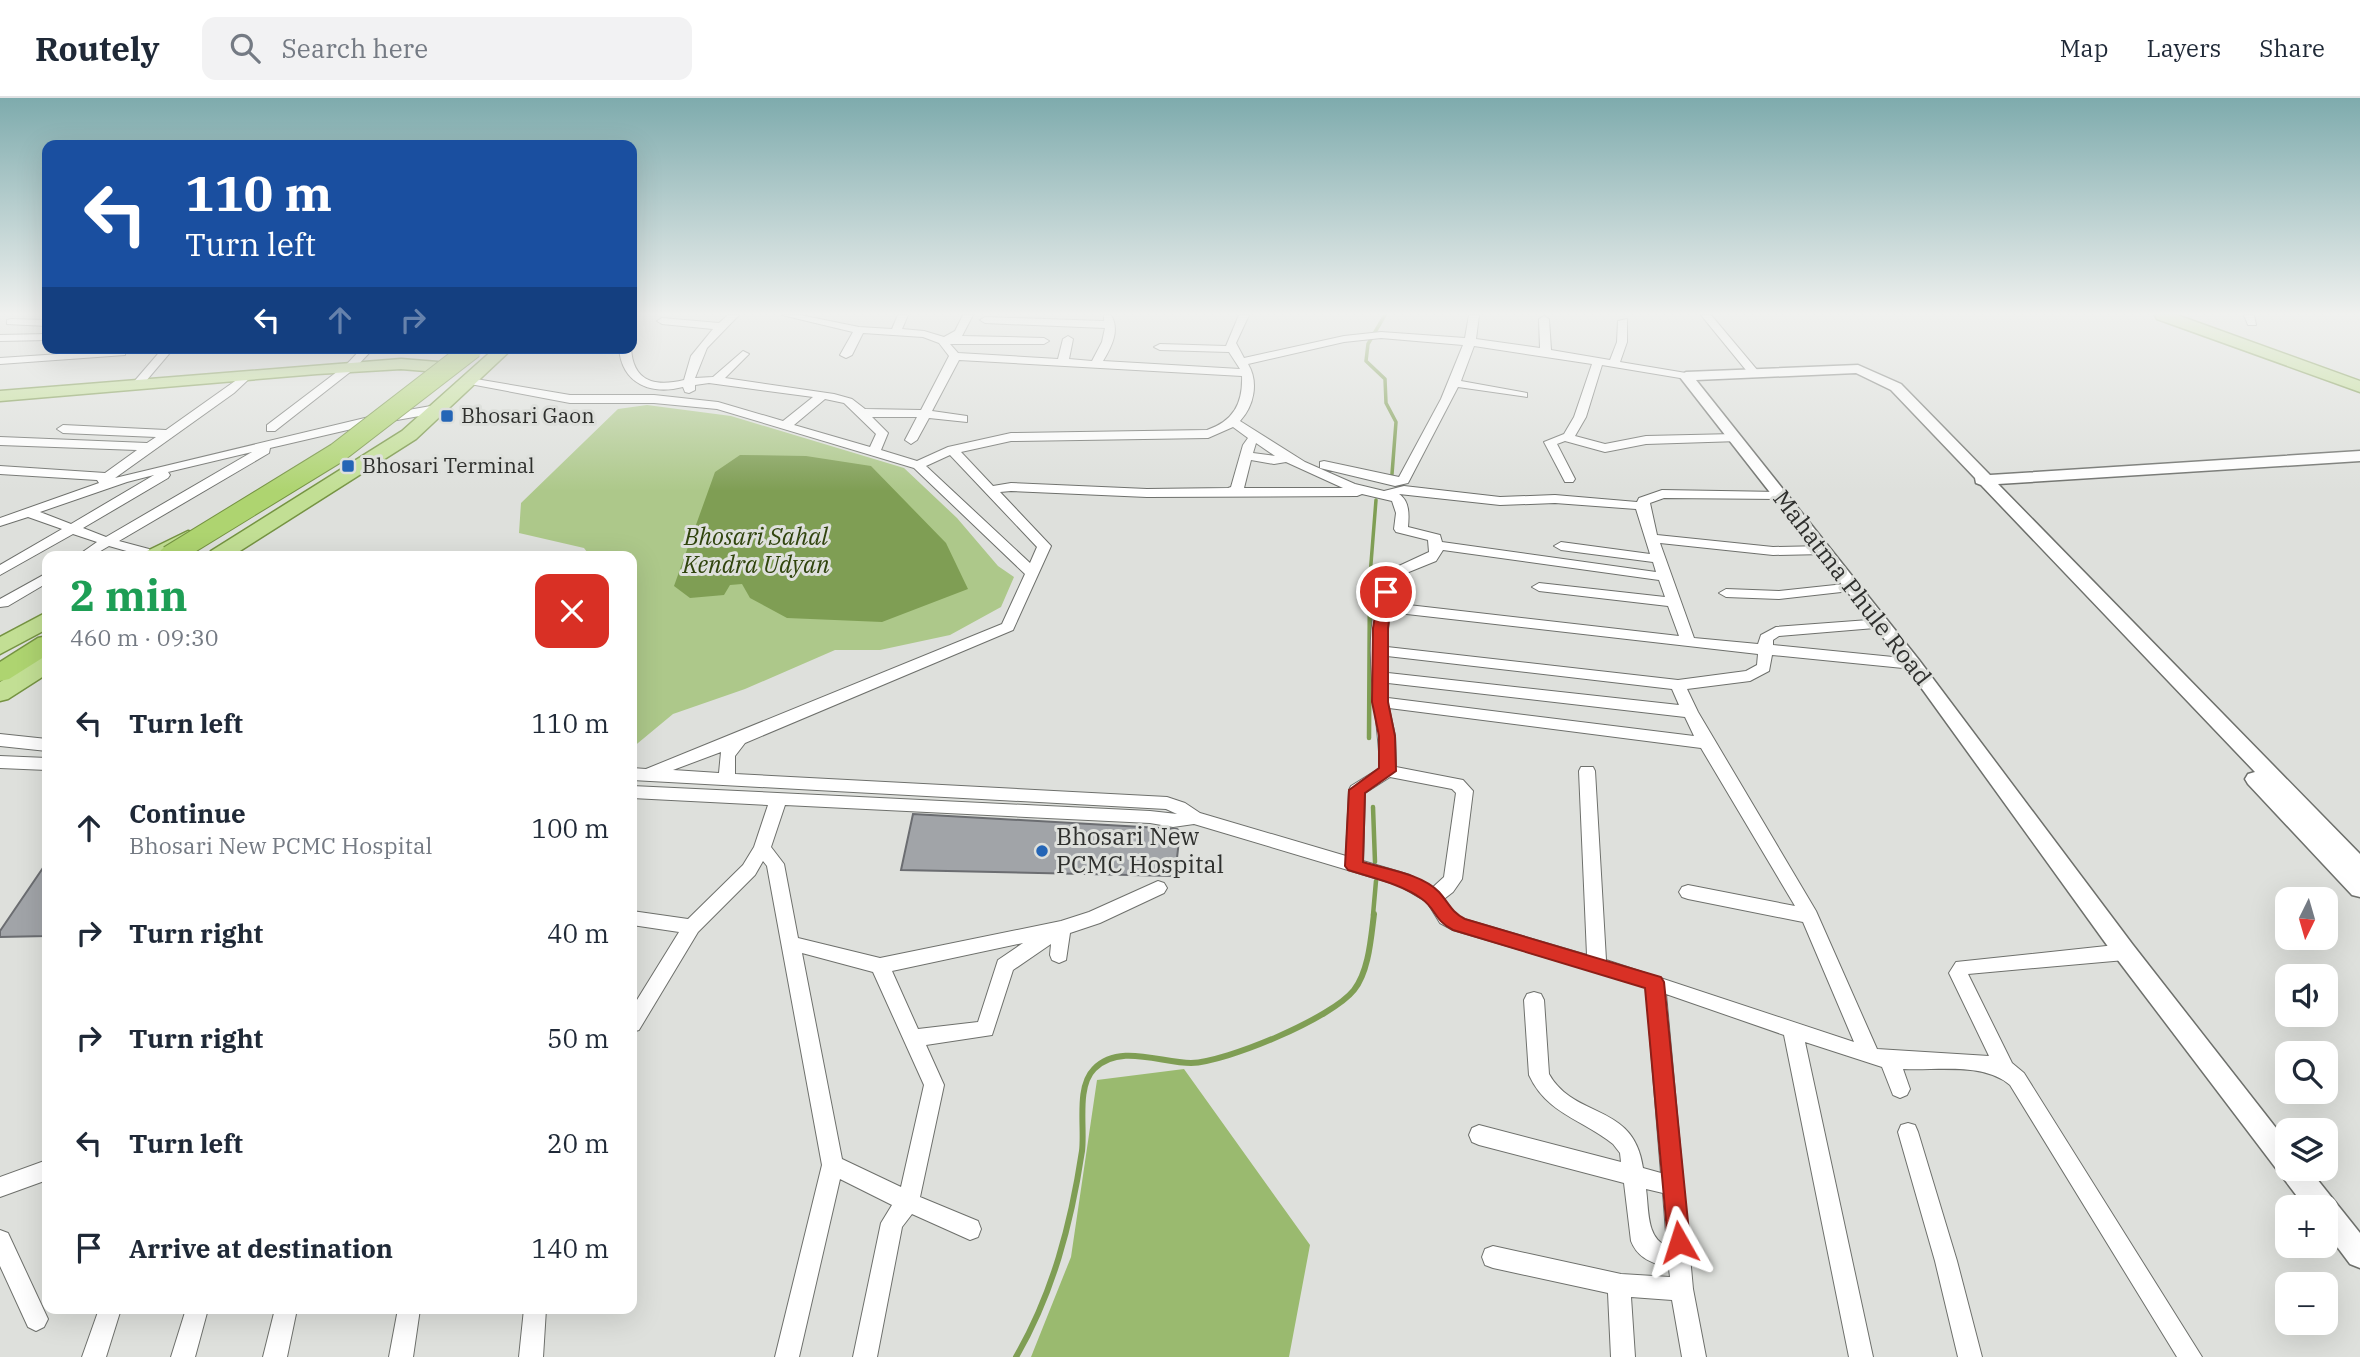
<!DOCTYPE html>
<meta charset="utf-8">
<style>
:root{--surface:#fff;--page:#f2f2f3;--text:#1f2937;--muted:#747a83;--line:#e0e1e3}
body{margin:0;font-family:"IBM Plex Serif",serif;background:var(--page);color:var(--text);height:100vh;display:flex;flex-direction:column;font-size:26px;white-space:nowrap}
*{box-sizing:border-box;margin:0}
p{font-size:23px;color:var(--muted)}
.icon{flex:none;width:38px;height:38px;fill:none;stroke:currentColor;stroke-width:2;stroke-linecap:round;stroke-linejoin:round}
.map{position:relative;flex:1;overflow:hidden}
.sheet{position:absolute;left:42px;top:453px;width:595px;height:763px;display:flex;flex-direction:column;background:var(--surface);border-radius:14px;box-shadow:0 7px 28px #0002}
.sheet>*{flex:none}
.hud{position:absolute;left:42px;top:42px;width:595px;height:214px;border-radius:14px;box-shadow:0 7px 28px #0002;background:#1a4fa0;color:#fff;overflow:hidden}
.needle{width:46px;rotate:185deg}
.controls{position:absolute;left:2275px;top:789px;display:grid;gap:14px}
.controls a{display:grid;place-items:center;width:63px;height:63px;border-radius:14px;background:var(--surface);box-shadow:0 7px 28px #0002;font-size:35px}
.pin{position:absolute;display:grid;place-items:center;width:60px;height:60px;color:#fff;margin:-30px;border:4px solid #fff;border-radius:50%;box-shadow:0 2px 7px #0007}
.me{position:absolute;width:77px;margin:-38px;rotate:354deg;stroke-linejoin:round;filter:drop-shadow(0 0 5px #0008)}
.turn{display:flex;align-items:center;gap:24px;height:147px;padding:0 28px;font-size:32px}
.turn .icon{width:91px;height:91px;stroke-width:2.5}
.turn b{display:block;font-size:49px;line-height:60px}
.lanes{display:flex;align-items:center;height:66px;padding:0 28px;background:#0003;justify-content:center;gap:35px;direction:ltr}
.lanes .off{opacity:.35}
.round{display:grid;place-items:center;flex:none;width:74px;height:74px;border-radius:14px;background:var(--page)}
.overview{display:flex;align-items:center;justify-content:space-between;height:119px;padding:0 28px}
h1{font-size:42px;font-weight:700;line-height:52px;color:#1e9e55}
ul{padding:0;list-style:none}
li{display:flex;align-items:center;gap:21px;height:105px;padding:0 28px}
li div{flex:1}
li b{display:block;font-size:26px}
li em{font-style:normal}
header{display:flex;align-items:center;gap:42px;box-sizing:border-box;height:98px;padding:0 35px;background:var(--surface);border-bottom:2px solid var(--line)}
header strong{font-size:33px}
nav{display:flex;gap:38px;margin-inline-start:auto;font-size:24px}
.search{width:490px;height:63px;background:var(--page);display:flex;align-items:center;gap:18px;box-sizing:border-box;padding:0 24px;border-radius:14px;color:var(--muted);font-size:26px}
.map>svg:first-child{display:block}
</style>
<header>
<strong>Routely</strong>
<div class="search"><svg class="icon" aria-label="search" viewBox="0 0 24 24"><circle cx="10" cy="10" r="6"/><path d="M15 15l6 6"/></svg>Search here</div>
<nav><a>Map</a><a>Layers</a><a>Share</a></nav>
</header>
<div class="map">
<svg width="2360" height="1259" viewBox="0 0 2360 1259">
<rect width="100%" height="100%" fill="#dee0dc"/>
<path fill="#adc88a" d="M647 307 731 318 904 370 957 420 998 468 1014 479 1001 509 950 537 880 552H835L745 591 673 616 632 650V458H590L584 450 519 435 521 405 618 311Z"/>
<path fill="#9aba6f" d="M1184 971 1310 1147 1289 1259H1031L1071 1159 1097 982Z"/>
<path fill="#7f9e54" d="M740 357 806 358 871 368 946 445 968 491 882 524 787 520 750 500 742 486 730 487 724 497 690 500 674 488 715 374Z"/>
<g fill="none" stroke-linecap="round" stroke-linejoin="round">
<path stroke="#7f9e54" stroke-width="3.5" d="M1385 217 1368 246 1366 263 1385 281 1386 305 1396 324 1392 376
M1370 478 1376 402"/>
<path stroke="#7f9e54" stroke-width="4.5" d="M1369 640 1370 476
M1373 709 1375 764
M1373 817 1376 783"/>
<path stroke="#7f9e54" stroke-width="6" d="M1016 1259C1053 1195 1071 1126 1082 1053 1085 1030 1076 989 1094 971 1119 945 1161 965 1191 965 1227 964 1332 920 1354 892 1369 873 1371 839 1374 816"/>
</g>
<path fill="#a1a4a8" stroke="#6b6d71" stroke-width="2" d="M913 716 1177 731 1180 733 1175 778 901 772Z
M47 764V838L0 839V833Z"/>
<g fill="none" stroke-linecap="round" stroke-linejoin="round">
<defs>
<path id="minor" d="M728 217H739L707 250 695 280 713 279 743 253 749 256 725 280 834 296 852 301 865 311 921 312 949 258 939 245 923 239 863 235 852 257 846 260 840 257 853 234 782 217H800L859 229 892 231 898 217H908L902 231 924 233 944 239 955 233 963 217H973L962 238 1044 240 1049 243 1044 246H950L958 255 1058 261 1063 241 1068 238 1073 241 1069 261 1092 263 1102 244 1105 230 985 225 980 222 985 219 1104 223V217H1111C1120 232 1112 248 1103 263L1240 271 1229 254 1160 252 1154 249 1160 246 1226 248 1239 217H1249L1236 245 1244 260 1344 238 1381 234 1465 240 1469 217H1479L1476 241 1540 250 1539 221 1544 218 1549 221 1551 252 1610 262 1617 244 1618 223 1627 221V244L1620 264 1686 275 1692 278 1686 281 1602 267 1586 319 1575 338 1605 346 1646 338 1735 336 1739 337V343L1646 346 1605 354 1565 343 1557 346 1575 381 1573 384H1565L1544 344 1564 336 1574 319 1592 266 1474 248 1461 283 1527 295V299L1458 289 1408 385 1395 388 1320 370V364L1324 363 1399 379 1441 301 1463 247 1381 240 1344 244 1248 266C1259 284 1254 308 1240 323L1305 364 1355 386 1384 393 1404 388 1500 399 1555 397 1637 404 1639 400 1662 392 1786 394V400L1781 401 1664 400 1650 405 1657 437 1773 449 1825 448 1832 452 1825 456 1773 457 1660 445 1694 540 1758 546 1761 537 1776 529 1882 521 1889 526 1887 529 1779 538 1773 542V547L1913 561 1920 566 1913 571 1772 557 1769 573 1750 583 1687 591 1698 614 1816 813 1877 951 1989 958 1949 875 1956 864 2125 846 2132 849 2134 854 2132 859 2125 862 1968 876 2012 965 2024 975 2202 1259H2177L2010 987C1983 964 1936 973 1903 971L1910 991 1907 997 1900 1000 1893 997 1882 969 1805 944 1873 1259H1849L1784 937 1666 896 1693 1191 1706 1259H1682L1672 1202 1631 1199 1635 1259H1611L1608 1195 1493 1170 1485 1167 1482 1159 1485 1151 1493 1148 1621 1176 1670 1179 1669 1171C1652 1164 1638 1161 1631 1143L1624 1085 1479 1047 1472 1044 1469 1037 1472 1030 1479 1027 1621 1064 1620 1055 1613 1046C1582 1021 1547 1016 1529 977L1524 902 1527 896 1534 894 1541 896 1544 902 1549 976C1575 1022 1634 1004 1643 1070L1661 1075 1646 889 1453 832 1440 825 1427 804 1398 787 1194 726 1173 729 1150 725 785 707 771 749 784 766 798 840 880 860 1061 823 1089 814 1158 783 1164 785 1167 790 1164 795 1100 825 1070 835 1066 862 1059 865 1052 862 1050 857 1051 846 1013 872 992 937 926 947 944 987 920 1099 978 1123 981 1131 978 1139 970 1142 912 1116 902 1129 877 1259H853L881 1125 892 1107 840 1081 799 1259H775L822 1067 767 768 763 763 755 777 698 834 639 932 632 934V910L679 834 632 827V813L688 821 743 767 754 749 768 707 632 700V688L1150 713 1177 716 1166 711 632 682V670L646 671 1002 526 1025 476 914 370 717 311 654 305H570L470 286 464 283 470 280 570 297H654L718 304 783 323 813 299 709 285 695 287V292L689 295 685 294 683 289C652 297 622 287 619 250H631C633 284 655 289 684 282L691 258 713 231 662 226 657 223 662 220 719 225ZM959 262 1242 278C1243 306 1233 323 1207 332L1011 335 948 349 917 363 881 352 888 335 872 319H917L905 342 911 346 917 342 929 320 967 324V318L932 313ZM825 301 844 305 876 336 870 349 794 327ZM1233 329 1248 340 1243 347 1231 389 1228 390 1147 391 1011 385 993 388 961 354 1011 343 1208 340ZM1256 345 1275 358 1253 355ZM950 357 1037 449 1030 465 926 368ZM1251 362 1274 366 1286 364 1343 390H1244ZM1011 393 1147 399 1357 398 1362 396 1392 403 1396 415 1394 431 1396 434 1428 442 1429 454 1388 473C1356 532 1378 607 1380 670L1351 688 1349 692 1346 758 1200 715 1185 705 1167 699 735 676V658L745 645 1013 532 1051 448 1000 394ZM1399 396 1500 407 1555 405 1636 411 1650 456 1561 444 1554 448 1561 452 1653 464 1656 474 1442 444 1440 437 1408 429C1409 418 1410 403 1399 396ZM1443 452 1659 482 1665 499 1539 485 1532 489 1539 493 1668 508 1679 538 1391 505 1399 478 1436 463ZM1389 514 1758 556 1757 567 1746 573 1678 582 1387 549ZM1387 558 1672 591 1679 607 1388 575ZM1388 585 1685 619 1694 638 1388 600ZM1389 610 1701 650 1795 808 1688 787 1682 789 1679 794 1682 799 1688 801 1803 824 1854 944 1606 862 1595 673 1593 669H1581L1579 673 1587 857 1464 821 1452 815 1444 801 1453 794 1462 781 1473 693 1463 682 1396 669 1395 638ZM721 654 719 675 673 672ZM1390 679 1452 691 1456 695 1444 779 1432 790 1410 777 1363 763 1365 695ZM1023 845 998 862 978 924 918 931 892 873ZM802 855 873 874 924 987 901 1089 842 1061ZM1646 1091 1663 1095 1667 1148C1646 1140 1649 1111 1646 1091Z
M1701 217H1711L1758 273V277H1750Z
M2244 217H2254L2256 227H2248Z
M11 221 47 222V228L7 226V222Z
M47 236V242L0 243V237Z
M163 250H174L140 290H132V286Z
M362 250H374L354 271 275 333H267V327L346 267Z
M121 252 125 253V257L0 266V260Z
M245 276 251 279 234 295 115 380 369 319 442 306 448 310 442 314 369 327 270 350 269 355 119 443 149 451 151 454 149 457 144 458 109 448 92 458H77L97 444 73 436 0 477V467L62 431 28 419 0 428V420L99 385 97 382 0 376V368L105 375 137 352 0 347V339L147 345 156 339 63 335 57 331 63 327 166 332ZM252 354 106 439 83 430 168 380 170 377 168 374ZM154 377 71 426 40 414 127 384Z
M47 475V485L8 508 0 509V501Z
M1854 485 1859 486 1861 489 1859 492 1779 501 1726 499 1719 495 1726 491 1779 493Z
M0 636 47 641V653L0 648Z
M0 658 47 660V672L0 670Z
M1908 1025 1915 1027 1918 1034 1957 1163 1982 1259H1958L1935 1163 1898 1034 1901 1027Z
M47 1062V1082L0 1099V1079Z
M0 1132 8 1135 48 1221 44 1229 36 1233 28 1229 0 1168Z
M99 1211H121L106 1259H82Z
M186 1211H208L195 1259H171Z
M275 1211H297L287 1259H263Z
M398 1211H420L413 1259H389Z
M524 1211H546L543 1259H519Z"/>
<path id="tertiary" d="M1858 267 1901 286 1990 377 2360 353V363L1998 386 2360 756V799L2352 797 2248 686 2245 681 2248 676 2255 674 1981 387 1976 385 1975 380 1891 292 1856 275 1696 282 1919 562 2133 847 2287 1044V1071H2309L2360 1135V1170L2350 1166 2326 1134V1110H2306L2117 861 1907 570 1679 278 1686 274Z"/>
<path id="primary" d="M2155 217H2177L2360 283V294L2157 221Z
M495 250H513L416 341 232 458H208L211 453 402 333Z
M401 261 438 264 447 269 438 274 401 271 317 276 0 303V293Z
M188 433 195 435 198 439C185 456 163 460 143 458L147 453Z
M47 514V531L0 556V539Z
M47 557V576L8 601 0 603V584L39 560Z"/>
<path id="trunk" d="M47 538V557L9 581 0 583V564L38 540Z"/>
</defs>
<use href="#minor" stroke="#6e706c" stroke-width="2"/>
<use href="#tertiary" stroke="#6e706c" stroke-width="3"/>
<use href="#primary" stroke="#759342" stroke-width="3"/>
<use href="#trunk" stroke="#759342" stroke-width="3"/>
<use href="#minor" fill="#fff" fill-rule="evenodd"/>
<use href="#tertiary" fill="#fff" fill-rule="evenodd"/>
<use href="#primary" fill="#c2df94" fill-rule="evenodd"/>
<use href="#trunk" fill="#aed470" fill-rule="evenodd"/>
<defs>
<path id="trunk-bridge" d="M169 458 337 355 473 250"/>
</defs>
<use href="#trunk-bridge" stroke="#759342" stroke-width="22" stroke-linecap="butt"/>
<use href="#trunk-bridge" stroke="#aed470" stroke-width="20"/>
</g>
<linearGradient id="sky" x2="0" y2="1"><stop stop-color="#7eabad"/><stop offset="0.55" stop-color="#f0f1ef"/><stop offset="1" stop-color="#f0f1ef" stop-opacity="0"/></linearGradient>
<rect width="2360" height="393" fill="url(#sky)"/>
<path fill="#d93025" stroke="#8d1f18" stroke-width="2" d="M1386 490 1393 494 1388 530V604L1395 638 1396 673 1365 695 1363 764C1386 771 1422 776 1439 794 1449 805 1451 814 1465 821L1661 879 1664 884 1690 1144 1687 1152 1679 1155 1671 1152 1668 1144 1645 890 1453 832C1434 822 1436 811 1422 801 1402 786 1372 780 1348 772L1345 768 1349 692 1379 670V638L1372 604 1373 530 1379 494Z"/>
<g fill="#2465b6" stroke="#dee0dc" stroke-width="2.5">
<rect x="440" y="311" width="14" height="14" rx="3.5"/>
<rect x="341" y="361" width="14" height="14" rx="3.5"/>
<circle cx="1042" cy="753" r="7"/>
</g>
<g text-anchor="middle" stroke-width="6" stroke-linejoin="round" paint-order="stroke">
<g font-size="21" fill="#2f302e" stroke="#dee0dc" text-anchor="start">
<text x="461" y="325">Bhosari Gaon</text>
<text x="362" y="375">Bhosari Terminal</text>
</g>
<g font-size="24" font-style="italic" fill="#30440d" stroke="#dee0dc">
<text x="756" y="447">Bhosari Sahal<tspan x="756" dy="28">Kendra Udyan</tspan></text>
</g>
<g font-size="24" fill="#2f302e" stroke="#dee0dc">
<text transform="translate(1852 490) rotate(52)" y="8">Mahatma Phule Road</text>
</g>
<g font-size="24" fill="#2f302e" stroke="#dee0dc" text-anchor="start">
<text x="1056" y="747">Bhosari New<tspan x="1056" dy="28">PCMC Hospital</tspan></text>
</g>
</g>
</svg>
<div class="controls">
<a><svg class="needle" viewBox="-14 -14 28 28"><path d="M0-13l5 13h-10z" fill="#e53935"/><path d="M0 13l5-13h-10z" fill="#747a83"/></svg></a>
<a><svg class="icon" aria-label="sound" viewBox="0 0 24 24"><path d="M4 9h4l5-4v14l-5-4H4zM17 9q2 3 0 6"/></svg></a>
<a><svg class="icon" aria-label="search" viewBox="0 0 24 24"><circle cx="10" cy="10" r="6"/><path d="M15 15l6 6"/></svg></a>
<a><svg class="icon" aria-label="layers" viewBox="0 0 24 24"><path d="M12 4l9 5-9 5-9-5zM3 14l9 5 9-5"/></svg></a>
<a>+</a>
<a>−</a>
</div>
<div class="pin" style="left:1386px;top:494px;background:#d93025"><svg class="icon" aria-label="arrive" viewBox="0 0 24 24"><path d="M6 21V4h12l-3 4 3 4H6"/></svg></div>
<svg class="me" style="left:1679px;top:1144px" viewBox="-20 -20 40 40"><path d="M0-17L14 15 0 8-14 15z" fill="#d93025" stroke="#fff" stroke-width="4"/></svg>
<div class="hud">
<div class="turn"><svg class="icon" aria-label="left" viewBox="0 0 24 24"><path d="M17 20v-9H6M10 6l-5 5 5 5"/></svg><div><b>110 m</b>Turn left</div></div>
<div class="lanes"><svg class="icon" aria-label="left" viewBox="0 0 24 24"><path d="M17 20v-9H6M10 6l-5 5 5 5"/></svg><svg class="icon off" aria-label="ahead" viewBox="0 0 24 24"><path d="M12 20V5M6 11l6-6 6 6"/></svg><svg class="icon off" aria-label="right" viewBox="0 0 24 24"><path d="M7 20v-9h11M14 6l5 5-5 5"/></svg></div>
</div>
<section class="sheet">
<div class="overview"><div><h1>2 min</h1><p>460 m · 09:30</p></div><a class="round" style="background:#d93025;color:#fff"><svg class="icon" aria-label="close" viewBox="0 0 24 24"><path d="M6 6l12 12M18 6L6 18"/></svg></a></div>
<ul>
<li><svg class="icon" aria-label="left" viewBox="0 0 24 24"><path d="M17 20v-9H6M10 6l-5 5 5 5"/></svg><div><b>Turn left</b></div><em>110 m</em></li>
<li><svg class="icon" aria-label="ahead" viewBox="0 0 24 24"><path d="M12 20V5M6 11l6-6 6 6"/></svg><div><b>Continue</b><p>Bhosari New PCMC Hospital</p></div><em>100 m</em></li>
<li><svg class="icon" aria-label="right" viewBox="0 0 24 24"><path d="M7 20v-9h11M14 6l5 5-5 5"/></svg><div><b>Turn right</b></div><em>40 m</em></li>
<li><svg class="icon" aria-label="right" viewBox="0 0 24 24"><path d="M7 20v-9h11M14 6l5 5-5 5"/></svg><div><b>Turn right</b></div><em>50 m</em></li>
<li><svg class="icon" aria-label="left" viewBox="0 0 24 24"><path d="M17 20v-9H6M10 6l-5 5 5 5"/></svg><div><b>Turn left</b></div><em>20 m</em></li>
<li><svg class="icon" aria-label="arrive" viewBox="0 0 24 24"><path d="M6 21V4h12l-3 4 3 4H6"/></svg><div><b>Arrive at destination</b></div><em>140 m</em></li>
</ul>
</section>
</div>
